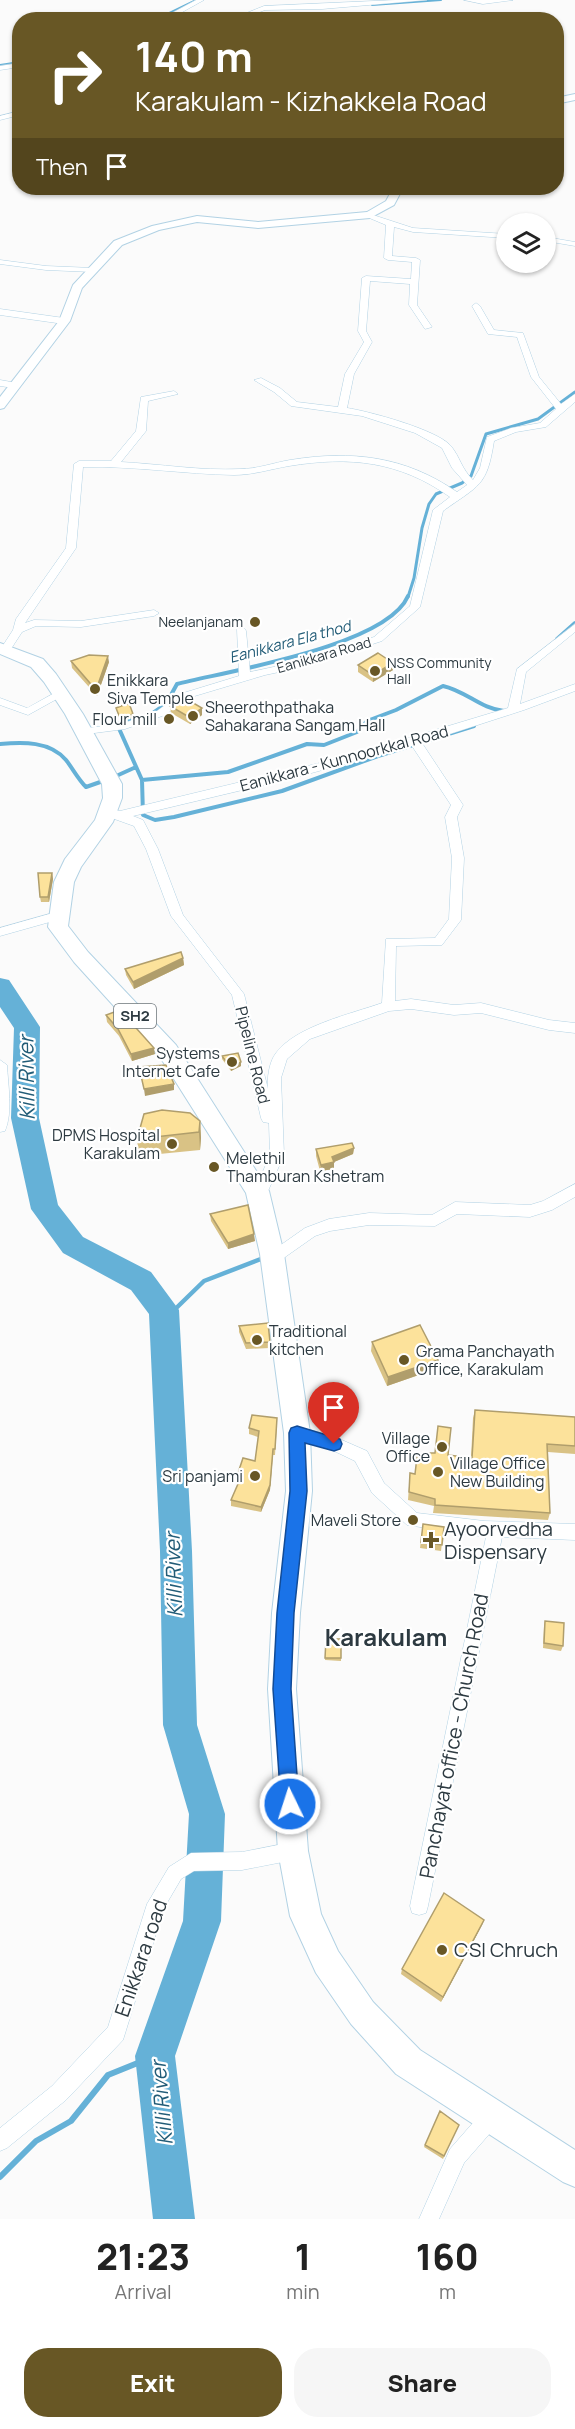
<!DOCTYPE html>
<style>
:root{--surface:#fff;--page:#f6f6f6;--text:#222;--muted:#767676;--accent:#685725}
body{margin:0;font-family:Manrope,sans-serif;background:var(--page);color:var(--text);height:100vh;display:flex;flex-direction:column;font-size:22px;white-space:nowrap}
*{box-sizing:border-box;margin:0}
p{font-size:20px;color:var(--muted)}
.icon{flex:none;width:33px;height:33px;fill:none;stroke:currentColor;stroke-width:2;stroke-linecap:round;stroke-linejoin:round}
.map{position:relative;height:2219px;overflow:hidden}
.drawer{display:flex;flex-direction:column;background:var(--surface);flex:1}
.drawer>*{flex:none}
.banner{position:absolute;left:12px;top:12px;width:552px;height:183px;border-radius:24px;box-shadow:0 2px 4px #0004;background:#685725;color:#fff;overflow:hidden}
.controls{position:absolute;left:496px;top:213px;display:grid;gap:12px}
.controls a{display:grid;place-items:center;width:60px;height:60px;border-radius:50%;background:var(--surface);box-shadow:0 2px 4px #0004;font-size:30px}
.pin{position:absolute;display:grid;place-items:center;width:51px;height:51px;color:#fff;margin:-62px -26px;border-radius:50% 50% 50% 0;rotate:-45deg;box-shadow:0 0 6px #0007}
.pin .icon{rotate:45deg}
.me{position:absolute;width:66px;margin:-33px;rotate:356deg;stroke-linejoin:round;filter:drop-shadow(0 0 4px #0008)}
.turn{display:flex;align-items:center;gap:21px;height:126px;padding:0 24px;font-size:27px}
.turn .icon{width:78px;height:78px;stroke-width:2.5}
.turn b{display:block;font-size:42px;line-height:51px}
.then{display:flex;align-items:center;height:57px;padding:0 24px;background:#0003;gap:12px;font-size:22px}
.eta{display:flex;justify-content:space-evenly;align-items:center;height:102px;text-align:center}
.eta b{font-size:36px;font-weight:800;line-height:42px}
.primary-button{display:flex;gap:12px;margin-top:auto;padding:12px 24px}
.primary-button a{flex:1;height:69px;border-radius:24px;background:var(--accent);color:#fff;font-size:24px;font-weight:800;line-height:69px;text-align:center}
.primary-button a+a{background:var(--page);color:var(--text)}
.map>svg:first-child{display:block}
</style>
<div class="map">
<svg width="575" height="2219" viewBox="0 0 575 2219">
<rect width="100%" height="100%" fill="#fbfbfb"/>
<g fill="none" stroke-linecap="round" stroke-linejoin="round">
<path stroke="#65b1d7" stroke-width="2" d="M372 5 441 0
M155 20 196 0
M0 65 20 62"/>
<path stroke="#65b1d7" stroke-width="3" d="M408 597 414 578 422 528 429 504 436 494 462 483 471 476 486 434 538 419 575 392"/>
<path stroke="#65b1d7" stroke-width="4" d="M557 639 575 623
M153 713 166 704 177 684C228 671 387 646 408 596
M143 717 117 724 142 780 228 772 307 744 324 745 357 732 367 721 396 710 443 686C466 691 481 709 504 711
M0 744C23 742 50 741 66 760 73 769 78 779 86 787L106 780
M114 777 136 767
M142 780 143 815 155 820 174 817 282 791 378 756 474 726"/>
<path stroke="#65b1d7" stroke-width="4.5" d="M165 1319 204 1281 266 1257"/>
<path stroke="#65b1d7" stroke-width="6" d="M0 2177 36 2141 71 2121 108 2075 155 2056"/>
<path fill="#65b1d7" fill-rule="evenodd" d="M0 978 9 980 40 1027 39 1118 58 1205 83 1237 151 1272 179 1310 192 1551 197 1725 225 1814 221 1921 175 2056 195 2219H153L135 2056 183 1921 189 1814 163 1725 160 1551 149 1314 131 1290 63 1253 31 1209 11 1118 14 1028 0 1007Z"/>
<defs>
<path id="minor" d="M196 0H204L168 20H159Z
M396 0H427L322 9 265 10 239 20H229L264 6Z
M464 0H513L483 4Z
M20 63V67L0 70V66Z
M20 111V115L0 120V116Z
M367 213 413 228 507 234V238L413 232 394 227 392 256 416 258 420 260 417 305 432 327 425 329 409 305 410 284 370 281 366 331 372 342 354 374 347 408C368 411 438 430 451 446 460 457 461 468 473 480L480 468 487 437 511 428 540 423 556 409 531 377 517 337 488 334 472 306 476 303 480 306 494 330 523 333 539 377 561 404 575 394V402L546 427 516 432 494 441C487 487 479 485 443 511L420 607 382 641 298 668 265 675 188 698 165 715 125 729 79 735V729L120 724 146 716 157 711 180 694 239 676 237 629H245L246 631 250 672 292 663 374 637 410 606 433 510 450 497C399 461 350 456 289 466 271 469 253 475 234 475 184 474 134 466 83 467L76 548 25 623 34 620 81 621 154 610 159 613 154 616 81 627 36 626 22 632 9 652 5 653 0 650 13 630 16 619 66 548 74 464 79 461H111L136 431 141 397 174 391 178 394 148 401 146 431 121 462C160 464 201 471 240 469 257 469 273 463 290 460 352 450 405 456 457 492L467 485 452 468 442 448 415 433 362 416 291 406 274 392 254 380 261 378 280 388 297 402 338 407 345 374 364 342 358 331 362 278 366 276 411 279 412 262 388 260 384 258 386 225 367 217Z
M546 237 575 242V246L546 241Z
M0 260 46 266 93 268 97 270 93 272 46 270 0 264Z
M0 309 64 318 68 321 64 324 0 315Z
M0 380 17 383 18 385 14 388 0 386Z
M575 624V632L526 672 520 704 575 684V691L524 710 422 743 463 805 457 817 464 858 461 920 442 945 396 946 395 1001 411 999 454 1005 481 1003 549 1020 575 1023V1033L549 1030 481 1013 454 1015 411 1009 389 1011 310 1039 287 1059 281 1078 284 1155 268 1191 257 1197 252 1195 250 1191 258 1183 270 1155 269 1123 263 1122 261 1118 232 995 171 916 146 849 134 826 106 816 104 813 110 809 120 811 349 756 508 708 517 669ZM412 746 451 805 445 817 452 858 449 919 435 938 386 939 382 1003C351 1014 296 1026 276 1053 269 1062 267 1078 268 1089L244 994 183 915 158 849 143 820 133 816 293 778Z
M60 690 64 691V695L28 715 0 705V698L27 708Z
M60 911 66 915 64 918 0 936V928Z
M0 1060 7 1065C8 1085 13 1112 5 1131L0 1132Z
M575 1184V1197L552 1210 530 1217 457 1214 435 1226 369 1225 330 1231 315 1236 278 1262 273 1264 268 1262 266 1258 268 1254 305 1228 329 1219 369 1213 432 1215 455 1202 530 1205 543 1201Z
M297 1426 335 1437 367 1451 384 1483 417 1513 484 1521 575 1524V1540L502 1537 428 1906 426 1913 419 1915 412 1913 410 1906 486 1537 407 1525 372 1493 355 1461 332 1450 291 1438 289 1433 291 1428Z
M293 1842 299 1845 302 1851 299 1857 293 1860 242 1870 194 1871 181 1879 164 1908 123 2040 66 2100 7 2148 0 2151V2128L52 2086 108 2027 147 1904 169 1867 191 1853 242 1852Z
M492 2106 499 2109 502 2116 499 2123 464 2163 439 2219H419L450 2149 485 2109Z"/>
<path id="tertiary" d="M575 94V100L556 104V98Z
M393 188H403L394 205 370 218 258 228 197 222 159 230 122 245 82 288 70 321 4 408 0 409V397L59 321 73 285 114 241 152 226 197 216 258 222 367 212 386 201Z"/>
<path id="primary" d="M0 643 43 659 56 674 83 714 122 784V798L113 822 81 867 74 882 68 926 88 952 176 1045 269 1191 284 1254 310 1433 312 1491 300 1613 296 1689 308 1851 321 1914 338 1951 373 2002 420 2050 575 2150V2187L563 2182 396 2074 351 2024 316 1973 290 1916 278 1851 268 1689 272 1613 286 1491 284 1433 260 1254 246 1193 160 1057 74 962 48 927 54 882 65 859 95 820 103 798 102 784 65 714 44 682 31 667 0 654Z"/>
</defs>
<use href="#minor" stroke="#b2d2e4" stroke-width="1"/>
<use href="#tertiary" stroke="#b2d2e4" stroke-width="2"/>
<use href="#primary" stroke="#b2d2e4" stroke-width="2"/>
<use href="#minor" fill="#fff" fill-rule="evenodd"/>
<use href="#tertiary" fill="#fff" fill-rule="evenodd"/>
<use href="#primary" fill="#fff" fill-rule="evenodd"/>
</g>
<path fill="#d9c285" d="M71 661 109 662 97 696 72 668Z
M393 663V670L373 682 358 672V665Z
M170 706 202 715 190 724 171 713Z
M52 873 53 879 49 902H41L40 897Z
M183 958 184 965 134 989 126 975 125 969Z
M106 1015 155 1054 132 1061 119 1036 107 1022Z
M222 1056 241 1066 231 1071 222 1059Z
M200 1121 201 1138 200 1150 139 1156 137 1139Z
M354 1148 353 1154 334 1162V1169L320 1171 316 1156V1149Z
M210 1214 255 1241 228 1249 211 1221Z
M239 1326 270 1342V1348L246 1349 239 1332Z
M372 1342 436 1369 387 1386 371 1351Z
M475 1410 575 1417V1454L548 1452 550 1513 548 1520 433 1513 434 1506 408 1500 410 1473 415 1474 427 1458 435 1453 471 1458 473 1418Z
M277 1424 275 1455H273L270 1490 261 1512 231 1506V1500L239 1482H237V1476L255 1461 258 1437 249 1434V1428Z
M423 1524 444 1527 441 1551 420 1548Z
M545 1621 563 1646 561 1651 543 1648 544 1626Z
M326 1639H341V1661L325 1660Z
M484 1920 482 1925 441 2002 401 1974 402 1969Z
M440 2111 459 2125 443 2159 424 2147Z"/>
<path fill="#b09e6c" d="M108 656 109 662 97 696 96 690Z
M393 663V670L373 682V675Z
M202 708V715L190 724 189 717Z
M133 714V718L120 721V718Z
M52 873 53 879 49 902 48 897Z
M183 958 184 965 134 989 133 982Z
M154 1048 155 1054 132 1061 131 1054Z
M241 1062V1066L231 1071V1068Z
M174 1084V1090L145 1096 144 1089Z
M200 1121 201 1138 200 1150 199 1132Z
M354 1148 353 1154 334 1162V1169L320 1171 321 1165 332 1157Z
M254 1234 255 1241 228 1249V1243Z
M438 1360 436 1369 387 1386 388 1377Z
M273 1449 270 1490 261 1512V1507Z
M484 1920 482 1925 441 2002 443 1997Z"/>
<path fill="#fce29b" stroke="#b09e6c" stroke-width="1.5" d="M378 653 393 663 373 675 358 665Z
M89 655 108 656 96 690 71 661Z
M183 697 202 708 189 717 170 706Z
M129 703 133 714 120 718 116 708Z
M38 873H52L48 897H40Z
M181 952 183 958 133 982 125 969Z
M120 1010 154 1048 131 1054 118 1029 106 1015Z
M238 1053 241 1062 231 1068 222 1056Z
M166 1065 174 1084 144 1089 139 1067Z
M162 1110 190 1113 200 1121 199 1132 137 1139 144 1114Z
M352 1143 354 1148 332 1157 334 1162 321 1165 316 1149Z
M248 1205 254 1234 228 1243 210 1214Z
M268 1323 270 1342 246 1343 239 1326Z
M420 1325 438 1360 388 1377 372 1342Z
M475 1410 575 1417V1446L547 1444 550 1513 435 1505V1499L409 1492 410 1473 415 1474 417 1457 427 1458 428 1453H435L438 1426 451 1428 448 1455 472 1458Z
M252 1415 277 1418 275 1449H273L270 1485 261 1507 231 1500 241 1477 237 1476 243 1458 255 1461 259 1431 249 1428Z
M423 1524 444 1527 442 1545 421 1542Z
M545 1621 564 1623 563 1646 544 1643Z
M326 1639H341V1658H325Z
M444 1893 484 1920 443 1997 402 1969Z
M440 2111 459 2125 444 2156 425 2145Z"/>
<path fill="#1a73e8" stroke="#114b97" stroke-width="1.5" d="M297 1426 340 1439 342 1444 340 1449 334 1451 305 1443 307 1491 294 1613 291 1689 299 1804 296 1811 290 1814 283 1811 281 1804 273 1689 277 1613 290 1491 289 1433 291 1428Z"/>
<g fill="#685725" stroke="#fff" stroke-width="2">
<circle cx="255" cy="622" r="6"/>
<circle cx="375" cy="671" r="6"/>
<circle cx="95" cy="689" r="6"/>
<circle cx="193" cy="716" r="6"/>
<circle cx="169" cy="719" r="6"/>
<circle cx="232" cy="1062" r="6"/>
<circle cx="172" cy="1144" r="6"/>
<circle cx="214" cy="1167" r="6"/>
<circle cx="257" cy="1340" r="6"/>
<circle cx="404" cy="1360" r="6"/>
<circle cx="442" cy="1447" r="6"/>
<circle cx="438" cy="1472" r="6"/>
<circle cx="255" cy="1476" r="6"/>
<circle cx="413" cy="1520" r="6"/>
<path d="M428 1531h6v6h6v6h-6v6h-6v-6h-6v-6h6z"/>
<circle cx="442" cy="1950" r="6"/>
</g>
<g text-anchor="middle" stroke-width="4.5" stroke-linejoin="round" paint-order="stroke">
<g font-size="14" fill="#2d3a41" stroke="#fff" text-anchor="end">
<text x="243" y="627">Neelanjanam</text>
<text x="387" y="668" text-anchor="start">NSS Community<tspan x="387" dy="16">Hall</tspan></text>
</g>
<g font-size="14" fill="#2d3a41" stroke="#fff">
<text transform="translate(324 655) rotate(-16)" y="5">Eanikkara Road</text>
</g>
<g font-size="15" font-style="italic" fill="#225c77" stroke="#fff">
<text transform="translate(290 642) rotate(-15)" y="5">Eanikkara Ela thod</text>
</g>
<rect fill="#fff" stroke="#6c757a" stroke-width="1.5" x="114" y="1004" width="42" height="24" rx="4.5"/>
<g font-size="15" font-weight="bold" fill="#2d3a41">
<text x="135" y="1021">SH2</text>
</g>
<g font-size="16" fill="#2d3a41" stroke="#fff" text-anchor="start">
<text x="107" y="686">Enikkara<tspan x="107" dy="18">Siva Temple</tspan></text>
<text x="205" y="713">Sheerothpathaka<tspan x="205" dy="18">Sahakarana Sangam Hall</tspan></text>
<text x="157" y="725" text-anchor="end">Flour mill</text>
<text x="220" y="1059" text-anchor="end">Systems<tspan x="220" dy="18">Internet Cafe</tspan></text>
<text x="160" y="1141" text-anchor="end">DPMS Hospital<tspan x="160" dy="18">Karakulam</tspan></text>
<text x="226" y="1164">Melethil<tspan x="226" dy="18">Thamburan Kshetram</tspan></text>
<text x="269" y="1337">Traditional<tspan x="269" dy="18">kitchen</tspan></text>
<text x="416" y="1357">Grama Panchayath<tspan x="416" dy="18">Office, Karakulam</tspan></text>
<text x="430" y="1444" text-anchor="end">Village<tspan x="430" dy="18">Office</tspan></text>
<text x="450" y="1469">Village Office<tspan x="450" dy="18">New Building</tspan></text>
<text x="243" y="1482" text-anchor="end">Sri panjami</text>
<text x="401" y="1526" text-anchor="end">Maveli Store</text>
</g>
<g font-size="16" fill="#2d3a41" stroke="#fff">
<text transform="translate(344 758) rotate(-15)" y="6">Eanikkara - Kunnoorkkal Road</text>
<text transform="translate(253 1055) rotate(76)" y="6">Pipeline Road</text>
</g>
<g font-size="20" fill="#2d3a41" stroke="#fff" text-anchor="start">
<text x="444" y="1536">Ayoorvedha<tspan x="444" dy="23">Dispensary</tspan></text>
<text x="454" y="1957">CSI Chruch</text>
</g>
<g font-size="20" fill="#2d3a41" stroke="#fff">
<text transform="translate(454 1736) rotate(-79)" y="7">Panchayat office - Church Road</text>
<text transform="translate(141 1958) rotate(-71)" y="7">Enikkara road</text>
</g>
<g font-size="21" font-style="italic" fill="#225c77" stroke="#fff">
<text transform="translate(27 1078) rotate(-91)" y="7">Killi River</text>
<text transform="translate(174 1575) rotate(-92)" y="7">Killi River</text>
<text transform="translate(162 2103) rotate(-95)" y="7">Killi River</text>
</g>
<g font-size="24" font-weight="bold" fill="#2d3a41" stroke="#fff">
<text x="386" y="1646">Karakulam</text>
</g>
</g>
</svg>
<div class="controls">
<a><svg class="icon" aria-label="layers" viewBox="0 0 24 24"><path d="M12 4l9 5-9 5-9-5zM3 14l9 5 9-5"/></svg></a>
</div>
<div class="pin" style="left:334px;top:1444px;background:#d93025"><svg class="icon" aria-label="arrive" viewBox="0 0 24 24"><path d="M6 21V4h12l-3 4 3 4H6"/></svg></div>
<svg class="me" style="left:290px;top:1804px" viewBox="-20 -20 40 40"><circle r="17" fill="#1a73e8" stroke="#fff" stroke-width="3"/><path d="M0-11L8 9 0 5-8 9z" fill="#fff"/></svg>
<div class="banner">
<div class="turn"><svg class="icon" aria-label="right" viewBox="0 0 24 24"><path d="M7 20v-9h11M14 6l5 5-5 5"/></svg><div><b>140 m</b>Karakulam - Kizhakkela Road</div></div>
<div class="then">Then<svg class="icon" aria-label="arrive" viewBox="0 0 24 24"><path d="M6 21V4h12l-3 4 3 4H6"/></svg></div>
</div>
</div>
<section class="drawer">
<div class="eta">
<div><b>21:23</b><p>Arrival</p></div>
<div><b>1</b><p>min</p></div>
<div><b>160</b><p>m</p></div>
</div>
<div class="primary-button"><a>Exit</a><a>Share</a></div>
</section>
